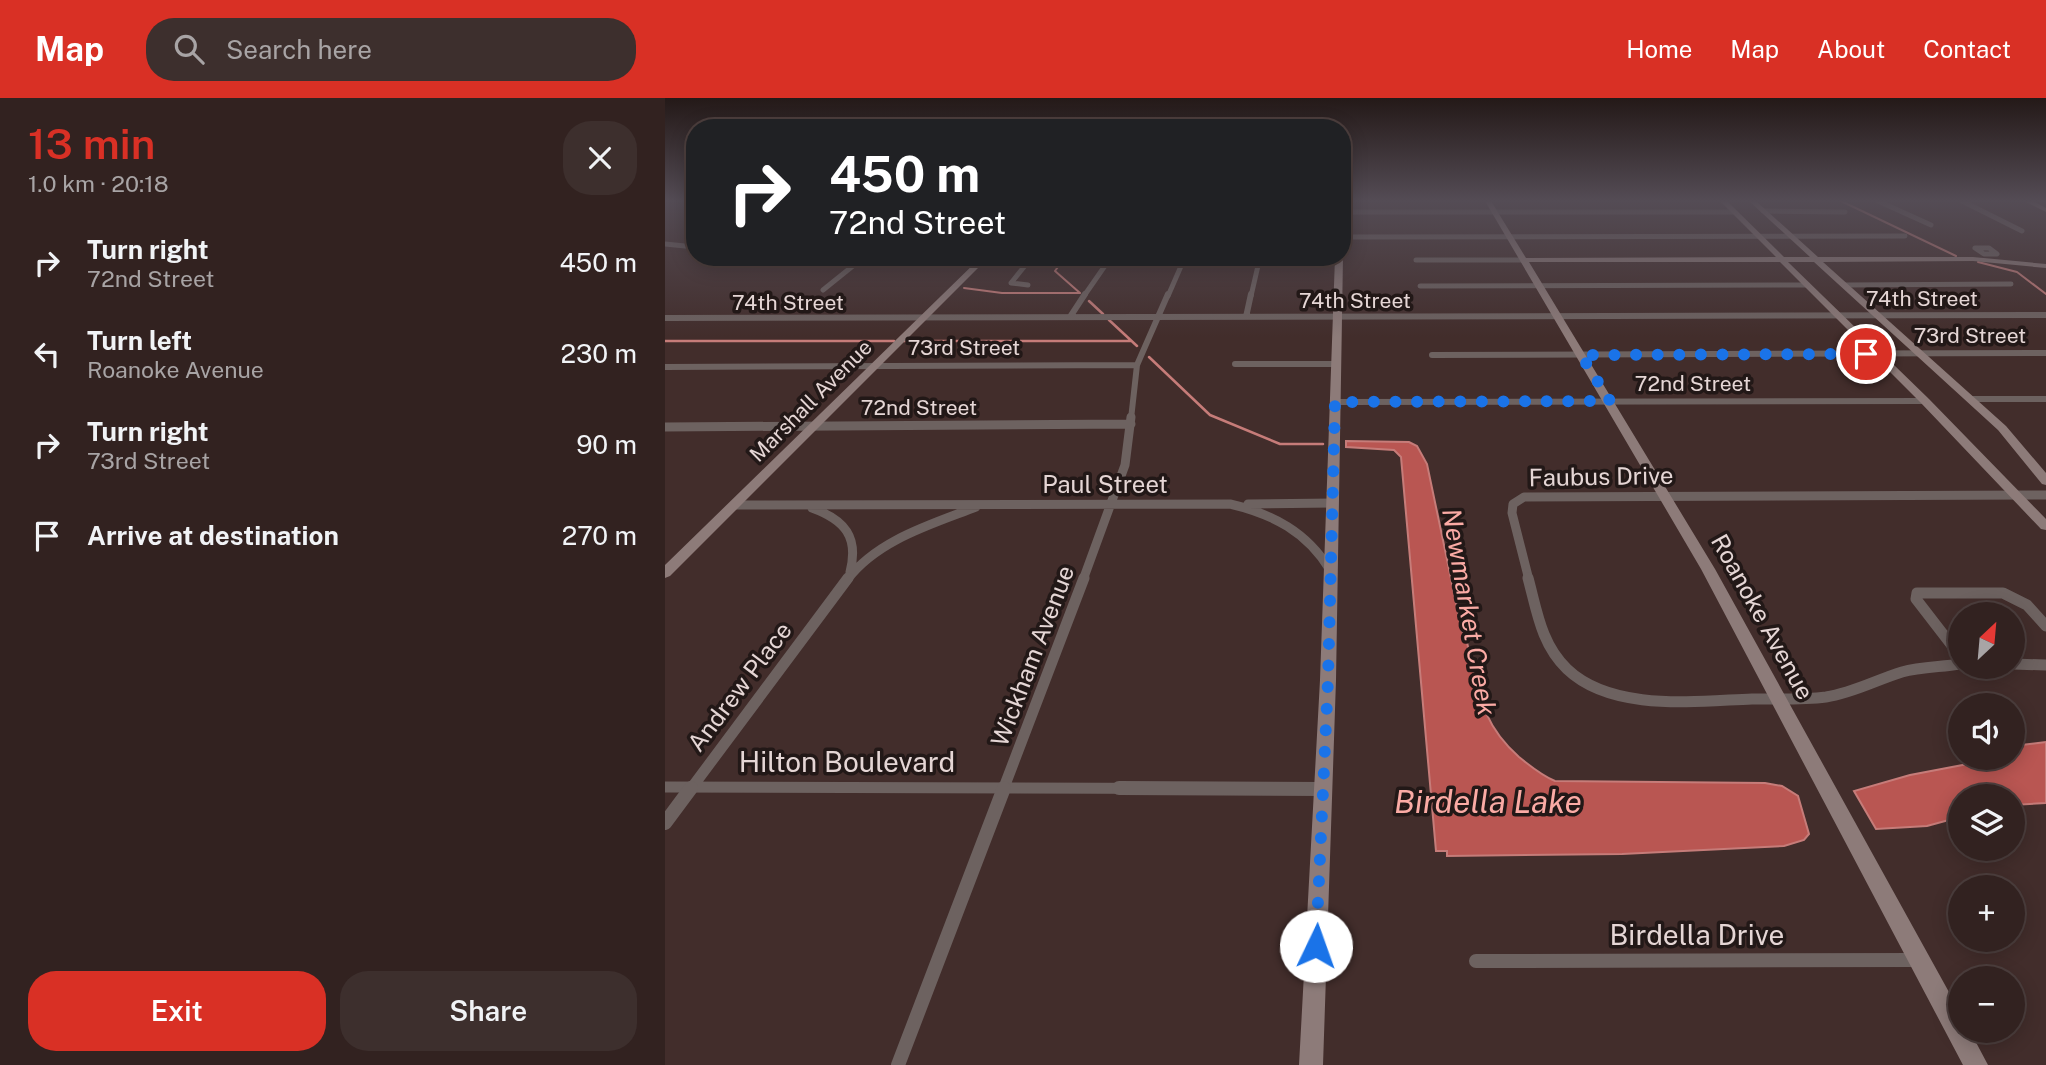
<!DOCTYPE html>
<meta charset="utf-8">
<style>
:root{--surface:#322220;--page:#3d2f2d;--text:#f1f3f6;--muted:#a8a4a5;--line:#4d3f3e;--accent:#d93025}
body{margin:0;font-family:"Public Sans",sans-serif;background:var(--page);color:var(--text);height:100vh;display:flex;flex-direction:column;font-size:26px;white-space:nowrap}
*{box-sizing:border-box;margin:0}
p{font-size:23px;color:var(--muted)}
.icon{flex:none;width:38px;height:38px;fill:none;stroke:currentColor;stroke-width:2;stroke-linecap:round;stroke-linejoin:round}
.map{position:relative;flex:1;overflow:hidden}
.details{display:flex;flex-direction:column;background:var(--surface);width:665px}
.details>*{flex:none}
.top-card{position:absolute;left:21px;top:21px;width:665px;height:147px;border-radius:28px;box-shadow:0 4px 18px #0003,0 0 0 2px var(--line);background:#202124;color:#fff;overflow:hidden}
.needle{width:46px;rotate:26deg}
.controls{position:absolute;left:1283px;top:504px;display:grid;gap:14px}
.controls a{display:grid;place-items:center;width:77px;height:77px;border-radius:50%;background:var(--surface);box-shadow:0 4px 18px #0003,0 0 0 2px var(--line);font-size:35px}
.pin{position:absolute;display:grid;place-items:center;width:60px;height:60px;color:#fff;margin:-30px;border:4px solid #fff;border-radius:50%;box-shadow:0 2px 7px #0007}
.me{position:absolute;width:77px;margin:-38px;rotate:3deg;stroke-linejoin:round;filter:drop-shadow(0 0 5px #0008)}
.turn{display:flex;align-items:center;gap:24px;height:147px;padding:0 28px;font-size:32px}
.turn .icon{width:91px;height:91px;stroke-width:2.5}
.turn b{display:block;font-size:49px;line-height:60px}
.round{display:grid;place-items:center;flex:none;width:74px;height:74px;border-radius:28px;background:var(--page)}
.headline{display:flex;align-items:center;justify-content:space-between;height:119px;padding:0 28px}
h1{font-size:42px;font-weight:600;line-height:52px;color:var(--accent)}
.action{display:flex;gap:14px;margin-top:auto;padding:14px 28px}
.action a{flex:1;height:80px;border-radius:28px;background:var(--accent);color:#fff;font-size:28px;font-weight:600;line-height:80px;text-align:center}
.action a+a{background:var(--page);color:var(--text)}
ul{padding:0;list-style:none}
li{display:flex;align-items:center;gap:21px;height:91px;padding:0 28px}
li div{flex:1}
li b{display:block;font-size:26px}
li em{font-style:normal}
header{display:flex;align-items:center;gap:42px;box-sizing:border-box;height:98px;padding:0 35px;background:var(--accent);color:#fff}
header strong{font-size:33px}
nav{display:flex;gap:38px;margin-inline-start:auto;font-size:24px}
.search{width:490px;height:63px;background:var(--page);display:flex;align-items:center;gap:18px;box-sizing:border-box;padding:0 24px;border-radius:28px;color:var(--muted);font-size:26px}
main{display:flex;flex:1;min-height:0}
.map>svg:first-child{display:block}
</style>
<header>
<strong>Map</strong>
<div class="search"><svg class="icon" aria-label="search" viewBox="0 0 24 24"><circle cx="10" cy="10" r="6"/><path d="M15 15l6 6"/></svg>Search here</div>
<nav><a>Home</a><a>Map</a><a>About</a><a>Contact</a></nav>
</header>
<main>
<section class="details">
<div class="headline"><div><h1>13 min</h1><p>1.0 km · 20:18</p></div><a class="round"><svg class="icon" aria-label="close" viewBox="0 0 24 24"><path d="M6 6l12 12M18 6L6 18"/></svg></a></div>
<ul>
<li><svg class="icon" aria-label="right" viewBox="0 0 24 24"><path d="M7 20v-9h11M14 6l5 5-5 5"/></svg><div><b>Turn right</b><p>72nd Street</p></div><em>450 m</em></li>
<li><svg class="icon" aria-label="left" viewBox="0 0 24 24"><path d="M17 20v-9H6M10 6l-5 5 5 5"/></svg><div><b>Turn left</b><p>Roanoke Avenue</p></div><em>230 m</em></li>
<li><svg class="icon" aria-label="right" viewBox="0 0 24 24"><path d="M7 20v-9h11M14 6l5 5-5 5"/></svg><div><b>Turn right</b><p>73rd Street</p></div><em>90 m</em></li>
<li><svg class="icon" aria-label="arrive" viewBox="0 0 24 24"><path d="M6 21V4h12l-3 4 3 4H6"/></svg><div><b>Arrive at destination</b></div><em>270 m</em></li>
</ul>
<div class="action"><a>Exit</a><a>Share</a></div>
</section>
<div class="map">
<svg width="1381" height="967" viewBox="0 0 1381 967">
<rect width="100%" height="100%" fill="#422d2b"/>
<path fill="#b95652" stroke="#c67c79" stroke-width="2" d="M681 343 744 344 752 348 762 366 797 533 800 537C814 587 812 622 854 659 865 668 877 678 890 683L1100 685 1117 688 1133 698 1144 736 1139 742 1119 748 957 756 782 758V753H771L736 359 729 352 681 349Z
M1381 644V705L1348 707V698H1295V719L1262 728 1211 731 1189 693 1245 677 1308 665 1316 660H1348V648Z"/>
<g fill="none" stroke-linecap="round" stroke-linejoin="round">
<path stroke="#c67c79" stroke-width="2" d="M1176 103 1291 158
M400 159 390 173 415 195
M1313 164 1352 174 1381 196
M299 190 337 195H415"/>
<path stroke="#c67c79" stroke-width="2.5" d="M424 203 438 216
M444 222 472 248
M0 243H229
M239 243H465
M484 259 545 317 615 346H658"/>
<path stroke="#6d6260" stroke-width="5" d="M1213 103 1266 127
M1297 103 1357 133
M1098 113 1180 114
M677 114H1069
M677 139 1240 138
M0 146 30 149
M1310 150H1324L1332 156H1319Z
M751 162H859
M363 187 346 185 367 159
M1180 187 1346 186
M755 188 1143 187
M158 192 199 159
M419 198 446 159
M503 198 520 159
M586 198 595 159"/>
<path stroke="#6d6260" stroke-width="6" d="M405 219 420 196
M581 219 586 196
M0 220 1381 217
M767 257 1381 255
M570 266H672
M0 269 472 267
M1306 301H1381
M671 304 1260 303
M466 321 472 267 503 196"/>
<path stroke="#6d6260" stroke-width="9" d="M0 329 466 326
M583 406 668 405
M69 407 565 406C608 416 642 434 665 472
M147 410C180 422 194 439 185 474
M182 482C212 442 267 426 311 409
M418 482 460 367 466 319
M864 482 847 415 848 406 859 399 1381 397"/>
<path stroke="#6d6260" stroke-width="11" d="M863 480C872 513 876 546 902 571 947 614 1030 603 1087 601 1111 601 1137 602 1161 599 1188 595 1211 582 1237 574 1255 569 1276 569 1295 566
M1295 558 1251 501 1252 495H1338L1362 507 1381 528
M1348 566 1381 567
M0 689 658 691
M25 692 183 480
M338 692 419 480"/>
<path stroke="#6d6260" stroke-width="14" d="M454 690 658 691
M0 725 26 690
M811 863 1254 862
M233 967 339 690"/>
<path fill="#8d7b79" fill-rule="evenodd" d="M820 103H826L861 160 1111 159 1055 103H1062L1119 159H1145L1084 103H1091L1153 159H1308L1381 166V170L1308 163 1158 164 1341 328 1381 375V387L1377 386 1333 332 1149 164H1123L1264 301 1381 421V432L1376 431 1256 305 1115 164H864L1050 471 1295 914V933H1305L1323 967H1298L1036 471Z
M1359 103H1368L1381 110V114Z
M677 158 678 159 671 582 658 967H634L655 582 670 159Z
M316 159H324L5 478 0 480V467Z"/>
</g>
<linearGradient id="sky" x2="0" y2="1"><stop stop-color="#241918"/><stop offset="0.43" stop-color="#544c55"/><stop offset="1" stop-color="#544c55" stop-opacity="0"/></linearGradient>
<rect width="1381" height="239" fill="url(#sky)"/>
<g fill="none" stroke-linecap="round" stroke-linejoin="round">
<path stroke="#1a73e8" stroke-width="12" stroke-dasharray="0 21.6" d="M651 848 663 582 670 304 945 303 916 257 1201 256"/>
</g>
<g text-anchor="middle" stroke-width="7" stroke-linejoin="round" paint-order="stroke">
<g font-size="21" fill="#e5d6d5" stroke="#221817">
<text x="1257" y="208">74th Street</text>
<text x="690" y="210">74th Street</text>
<text x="123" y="212">74th Street</text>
<text x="1305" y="245">73rd Street</text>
<text x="299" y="257">73rd Street</text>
<text x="1028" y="293">72nd Street</text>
<text transform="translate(146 303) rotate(-45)" y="7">Marshall Avenue</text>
<text x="254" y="317">72nd Street</text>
</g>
<g font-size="24" fill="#e5d6d5" stroke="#221817">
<text transform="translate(936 379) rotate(-1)" y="8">Faubus Drive</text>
<text x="440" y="395">Paul Street</text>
<text transform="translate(1097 519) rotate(61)" y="8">Roanoke Avenue</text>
<text transform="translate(368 558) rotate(-69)" y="8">Wickham Avenue</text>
<text transform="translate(75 589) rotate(-53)" y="8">Andrew Place</text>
</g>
<g font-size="26" font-style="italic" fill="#fbaba5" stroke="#221817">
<text transform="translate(804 514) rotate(80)" y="9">Newmarket Creek</text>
</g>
<g font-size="28" fill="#e5d6d5" stroke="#221817">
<text x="182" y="674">Hilton Boulevard</text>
<text x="1032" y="847">Birdella Drive</text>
</g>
<g font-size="32" font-style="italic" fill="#fbaba5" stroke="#221817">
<text x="823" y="715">Birdella Lake</text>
</g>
</g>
</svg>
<div class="controls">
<a><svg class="needle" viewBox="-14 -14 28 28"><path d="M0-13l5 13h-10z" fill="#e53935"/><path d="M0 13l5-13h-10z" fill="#a8a4a5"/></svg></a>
<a><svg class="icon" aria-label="sound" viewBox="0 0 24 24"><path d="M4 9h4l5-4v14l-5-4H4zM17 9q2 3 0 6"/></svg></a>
<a><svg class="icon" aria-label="layers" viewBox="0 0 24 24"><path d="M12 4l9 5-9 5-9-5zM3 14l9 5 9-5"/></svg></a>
<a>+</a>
<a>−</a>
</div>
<div class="pin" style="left:1201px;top:256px;background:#d93025"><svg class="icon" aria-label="arrive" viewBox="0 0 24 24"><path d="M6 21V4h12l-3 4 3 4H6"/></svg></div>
<svg class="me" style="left:651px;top:848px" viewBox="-20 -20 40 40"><circle r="19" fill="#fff"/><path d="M0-13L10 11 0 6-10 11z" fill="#1a73e8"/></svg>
<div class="top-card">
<div class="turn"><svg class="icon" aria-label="right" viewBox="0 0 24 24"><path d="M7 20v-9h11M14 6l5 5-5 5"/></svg><div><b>450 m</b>72nd Street</div></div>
</div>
</div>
</main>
